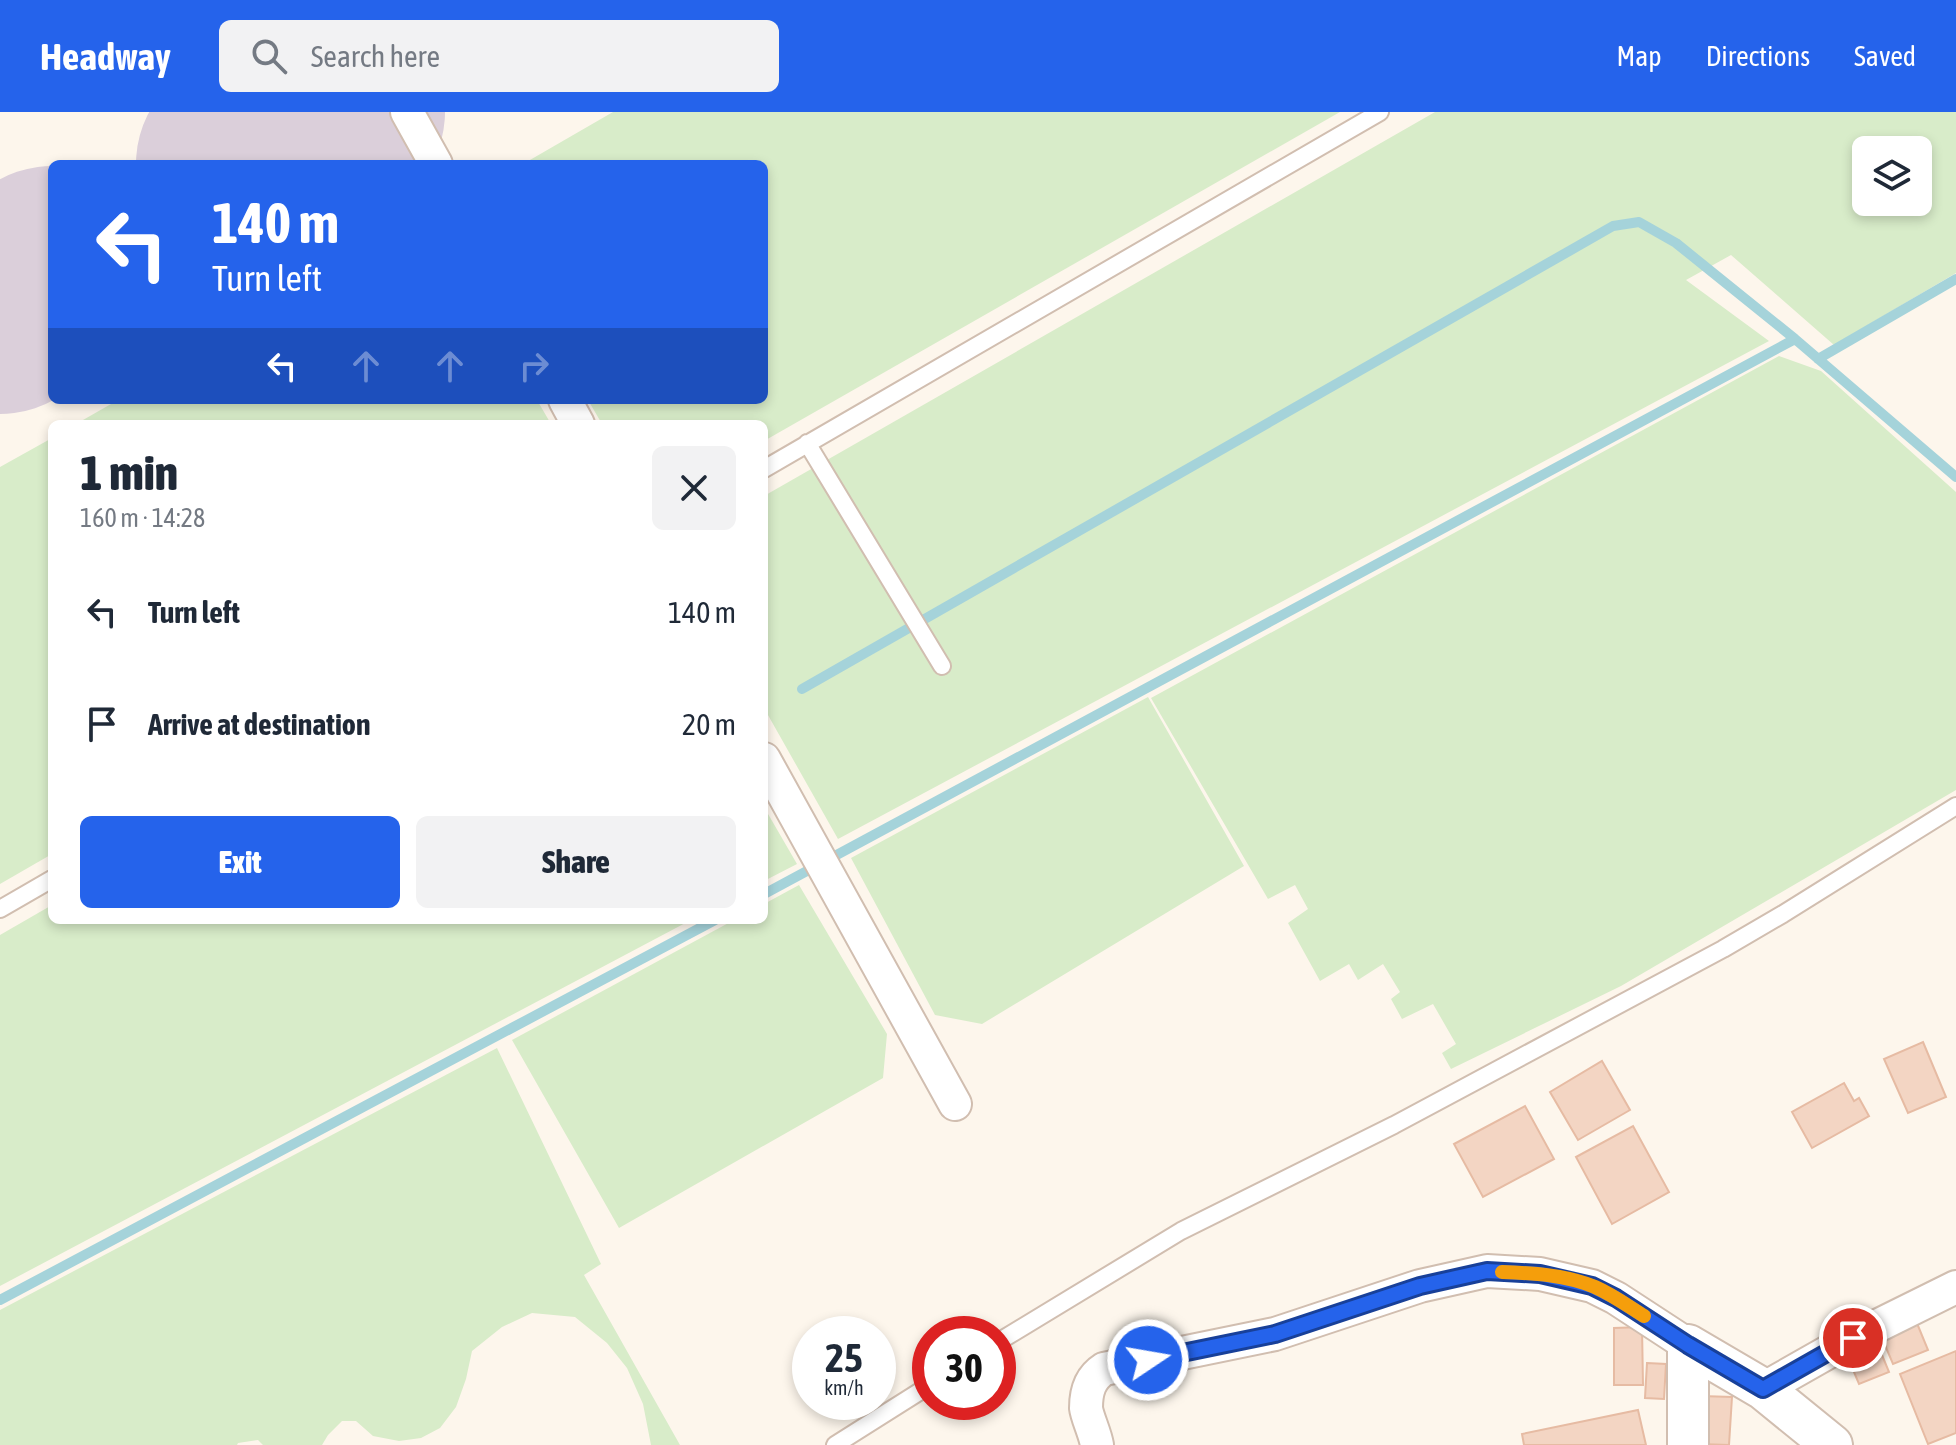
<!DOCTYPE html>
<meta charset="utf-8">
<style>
:root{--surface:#fff;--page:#f2f2f3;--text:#1f2937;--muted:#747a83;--accent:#2563eb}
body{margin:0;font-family:"Asap Condensed",sans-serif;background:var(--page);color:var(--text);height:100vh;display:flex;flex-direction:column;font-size:30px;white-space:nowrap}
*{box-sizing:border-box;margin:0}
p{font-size:26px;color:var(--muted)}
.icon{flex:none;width:44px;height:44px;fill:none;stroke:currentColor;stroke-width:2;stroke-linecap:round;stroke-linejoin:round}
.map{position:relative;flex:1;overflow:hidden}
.details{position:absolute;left:48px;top:308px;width:720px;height:504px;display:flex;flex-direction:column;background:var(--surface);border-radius:12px;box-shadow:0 4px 12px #0003}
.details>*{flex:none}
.banner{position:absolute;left:48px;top:48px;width:720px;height:244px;border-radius:12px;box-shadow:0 4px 12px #0003;background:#2563eb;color:#fff;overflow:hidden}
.controls{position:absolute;left:1852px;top:24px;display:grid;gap:16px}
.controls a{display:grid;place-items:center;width:80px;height:80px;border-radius:12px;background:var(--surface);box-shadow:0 4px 12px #0003;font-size:40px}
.speed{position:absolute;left:792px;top:1204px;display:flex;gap:16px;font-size:40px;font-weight:700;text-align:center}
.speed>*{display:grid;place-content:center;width:104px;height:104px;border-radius:50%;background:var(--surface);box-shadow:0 4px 12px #0003;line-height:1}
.speed small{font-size:20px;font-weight:400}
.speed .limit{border:12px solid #d22;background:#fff;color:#111}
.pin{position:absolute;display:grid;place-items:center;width:68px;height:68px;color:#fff;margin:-34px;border:4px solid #fff;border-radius:50%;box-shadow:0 2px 8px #0007}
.me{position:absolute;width:88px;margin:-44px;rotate:78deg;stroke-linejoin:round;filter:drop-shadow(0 0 6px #0008)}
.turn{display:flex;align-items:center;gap:28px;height:168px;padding:0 32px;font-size:36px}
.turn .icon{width:104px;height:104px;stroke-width:2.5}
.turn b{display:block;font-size:56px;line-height:68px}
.lanes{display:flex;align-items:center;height:76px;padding:0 32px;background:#0003;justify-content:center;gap:40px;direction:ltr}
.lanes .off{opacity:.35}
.round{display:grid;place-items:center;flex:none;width:84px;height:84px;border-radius:12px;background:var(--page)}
.summary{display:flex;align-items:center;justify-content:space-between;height:136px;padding:0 32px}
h1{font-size:48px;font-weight:800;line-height:60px}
.primary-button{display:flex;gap:16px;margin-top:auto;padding:16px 32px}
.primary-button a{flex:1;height:92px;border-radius:12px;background:var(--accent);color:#fff;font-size:32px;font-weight:800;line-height:92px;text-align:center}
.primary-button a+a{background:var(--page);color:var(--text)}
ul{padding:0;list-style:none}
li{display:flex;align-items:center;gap:24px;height:112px;padding:0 32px}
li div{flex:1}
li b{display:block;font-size:30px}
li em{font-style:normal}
header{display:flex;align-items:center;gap:48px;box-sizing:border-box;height:112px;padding:0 40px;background:var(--accent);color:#fff}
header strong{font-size:38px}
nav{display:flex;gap:44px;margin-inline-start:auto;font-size:28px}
.search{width:560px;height:72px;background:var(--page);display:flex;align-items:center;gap:20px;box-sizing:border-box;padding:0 28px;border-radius:12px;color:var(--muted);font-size:30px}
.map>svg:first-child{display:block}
</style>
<header>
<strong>Headway</strong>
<div class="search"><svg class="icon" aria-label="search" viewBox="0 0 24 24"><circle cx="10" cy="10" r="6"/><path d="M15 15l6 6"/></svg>Search here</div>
<nav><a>Map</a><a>Directions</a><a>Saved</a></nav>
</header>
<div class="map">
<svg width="1956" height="1333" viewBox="0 0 1956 1333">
<rect width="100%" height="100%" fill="#fdf6ec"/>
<path fill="#d8ecc9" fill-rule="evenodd" d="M613 0H1340L764 329V312H602L588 288H764V52H523Z
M1435 0H1956V161L1834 233 1731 143 1686 168 1769 229 838 727 764 596V384ZM1866 38H1918V90H1866Z
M1779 244 1821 259 1956 380V678L1621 874 1451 957 1442 941 1456 932 1433 892 1402 907 1391 887 1400 880 1383 852 1358 868 1349 852 1320 869 1288 811 1308 797 1295 773 1268 787 1151 586Z
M118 288H537L551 312H76Z
M52 326V742L0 772V355Z
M1148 585 1244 754 982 912 935 903 851 746Z
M764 695 797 752 764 769Z
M799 773 887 922 883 966 619 1116 512 928 734 808H764V792Z
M52 793V808H691L0 1174V823Z
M497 936 601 1152 584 1163 680 1333H651L643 1292 627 1256 607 1231 575 1205 532 1201 502 1215 472 1239 466 1267 456 1295 440 1316 421 1326 399 1329 373 1324 356 1309H342L328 1323 322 1333H263L258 1328 238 1331 237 1333H0V1198Z"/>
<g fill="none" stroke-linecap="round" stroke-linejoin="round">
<path stroke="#a5d3da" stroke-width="10" d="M1818 247 1956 167
M802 577 1613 114 1639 110 1676 131 1795 227 1956 365
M764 782 1795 227
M0 1188 715 808"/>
<path stroke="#dbcfda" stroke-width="218" d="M245 52 336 0
M0 193 52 163"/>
</g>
<path fill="#f3d5c3" stroke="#e6bba3" stroke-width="2" d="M1923 930 1946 985 1908 1001 1884 947Z
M1602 949 1630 998 1578 1028 1550 980Z
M1844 971 1854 989 1859 986 1869 1004 1812 1036 1792 1000Z
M1525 994 1554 1047 1483 1085 1454 1032Z
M1633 1014 1669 1080 1612 1112 1576 1045Z
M1914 1204 1928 1238 1893 1252 1879 1219Z
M1642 1215 1643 1273H1614V1216Z
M1873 1221 1889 1260 1859 1272 1843 1234Z
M1956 1239V1321L1928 1332 1900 1262Z
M1647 1251 1666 1252 1664 1287 1645 1286Z
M1701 1284 1732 1285 1729 1333 1699 1332Z
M1638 1298 1646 1333H1524L1522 1322Z"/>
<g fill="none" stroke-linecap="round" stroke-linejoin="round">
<defs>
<path id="service" d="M807 331 942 554
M764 357 1380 0
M0 797 52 767
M998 1230 1181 1119 1394 1013 1723 837 1783 802 1956 694
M835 1333 930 1273"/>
<path id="minor" d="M407 0 436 52
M565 288 578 312
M764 647 955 992
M1763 1277 1853 1226 1956 1175
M1097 1333C1095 1321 1087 1305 1086 1296 1086 1279 1090 1266 1104 1257L1275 1222 1420 1174 1487 1159 1540 1162 1592 1174 1616 1186 1688 1233"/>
<path id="tertiary" d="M1688 1233 1763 1277 1832 1333
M1688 1333V1233"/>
</defs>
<use href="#service" stroke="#d1beb0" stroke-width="20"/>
<use href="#minor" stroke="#d1beb0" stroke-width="36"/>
<use href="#tertiary" stroke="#d1beb0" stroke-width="44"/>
<use href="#service" stroke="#fff" stroke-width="16"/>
<use href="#minor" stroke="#fff" stroke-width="32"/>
<use href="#tertiary" stroke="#fff" stroke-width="40"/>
</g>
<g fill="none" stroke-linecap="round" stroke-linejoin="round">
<defs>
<path id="route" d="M1148 1248 1275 1222 1420 1174 1487 1159 1540 1162 1592 1174 1616 1186 1688 1233 1763 1277 1853 1226"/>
</defs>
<use href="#route" stroke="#184099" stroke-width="20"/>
<use href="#route" stroke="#2563eb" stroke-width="14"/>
<path stroke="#f59e0b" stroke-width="14" d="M1502 1160C1533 1161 1566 1163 1595 1175 1613 1183 1628 1194 1644 1204"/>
</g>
</svg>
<div class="controls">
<a><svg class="icon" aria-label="layers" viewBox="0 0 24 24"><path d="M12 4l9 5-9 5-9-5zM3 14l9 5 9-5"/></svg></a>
</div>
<div class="speed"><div>25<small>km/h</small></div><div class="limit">30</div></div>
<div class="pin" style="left:1853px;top:1226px;background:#d93025"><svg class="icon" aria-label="arrive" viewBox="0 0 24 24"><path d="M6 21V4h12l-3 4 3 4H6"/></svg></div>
<svg class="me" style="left:1148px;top:1248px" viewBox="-20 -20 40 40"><circle r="17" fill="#2563eb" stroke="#fff" stroke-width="3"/><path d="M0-11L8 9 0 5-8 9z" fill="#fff"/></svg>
<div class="banner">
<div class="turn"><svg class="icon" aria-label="left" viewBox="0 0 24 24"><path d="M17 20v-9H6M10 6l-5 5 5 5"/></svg><div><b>140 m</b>Turn left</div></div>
<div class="lanes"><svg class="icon" aria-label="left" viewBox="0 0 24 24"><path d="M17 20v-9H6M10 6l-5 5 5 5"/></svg><svg class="icon off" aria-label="ahead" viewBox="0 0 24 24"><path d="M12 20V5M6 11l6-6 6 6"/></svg><svg class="icon off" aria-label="ahead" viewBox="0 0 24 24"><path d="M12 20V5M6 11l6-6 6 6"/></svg><svg class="icon off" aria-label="right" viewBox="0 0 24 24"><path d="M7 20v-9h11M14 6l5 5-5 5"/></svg></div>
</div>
<section class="details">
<div class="summary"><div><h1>1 min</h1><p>160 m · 14:28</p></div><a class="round"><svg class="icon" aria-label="close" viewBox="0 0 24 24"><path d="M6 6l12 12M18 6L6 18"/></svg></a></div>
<ul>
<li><svg class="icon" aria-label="left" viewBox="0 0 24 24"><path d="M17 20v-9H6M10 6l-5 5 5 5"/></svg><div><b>Turn left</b></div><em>140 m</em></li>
<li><svg class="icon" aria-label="arrive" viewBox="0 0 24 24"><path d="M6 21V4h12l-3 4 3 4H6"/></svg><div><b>Arrive at destination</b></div><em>20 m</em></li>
</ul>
<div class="primary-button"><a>Exit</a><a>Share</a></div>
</section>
</div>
